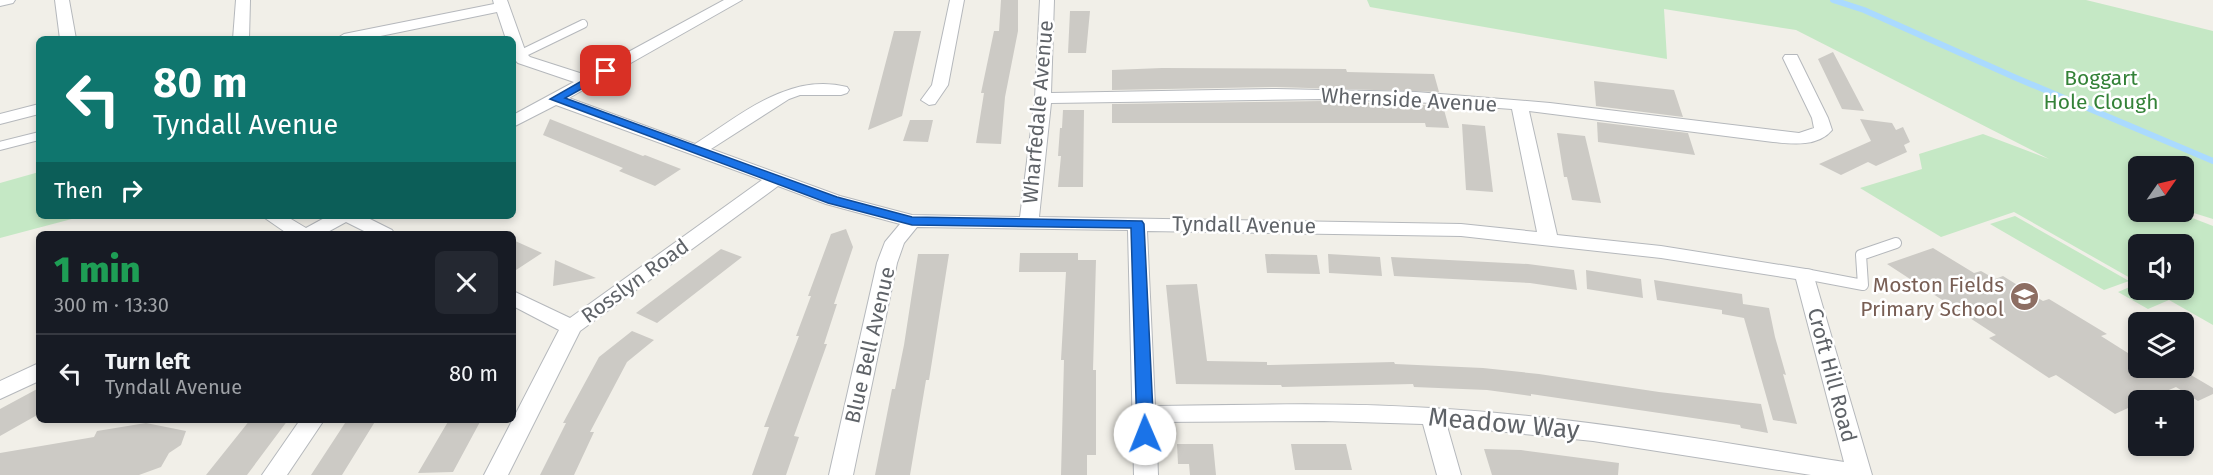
<!DOCTYPE html>
<meta charset="utf-8">
<style>
:root{--surface:#171b24;--page:#242831;--text:#f1f3f6;--muted:#9ea1a6;--line:#363941}
body{margin:0;font-family:"Fira Sans",sans-serif;background:var(--page);color:var(--text);height:100vh;display:flex;flex-direction:column;font-size:22px;white-space:nowrap}
*{box-sizing:border-box;margin:0}
p{font-size:20px;color:var(--muted)}
.icon{flex:none;width:33px;height:33px;fill:none;stroke:currentColor;stroke-width:2;stroke-linecap:round;stroke-linejoin:round}
.map{position:relative;flex:1;overflow:hidden}
.details{position:absolute;left:36px;top:231px;width:480px;height:192px;display:flex;flex-direction:column;background:var(--surface);border-radius:9px;box-shadow:0 3px 9px #0003}
.details>*{flex:none}
.hud{position:absolute;left:36px;top:36px;width:480px;height:183px;border-radius:9px;box-shadow:0 3px 9px #0003;background:#0f766e;color:#fff;overflow:hidden}
.needle{width:39px;rotate:56deg}
.buttons{position:absolute;left:2128px;top:156px;display:grid;gap:12px}
.buttons a{display:grid;place-items:center;width:66px;height:66px;border-radius:9px;background:var(--surface);box-shadow:0 3px 9px #0003;font-size:30px}
.pin{position:absolute;display:grid;place-items:center;width:51px;height:51px;color:#fff;margin:-26px;border-radius:12px;box-shadow:0 3px 9px #0006}
.me{position:absolute;width:66px;margin:-33px;rotate:359deg;stroke-linejoin:round;filter:drop-shadow(0 0 4px #0008)}
.turn{display:flex;align-items:center;gap:21px;height:126px;padding:0 18px;font-size:27px}
.turn .icon{width:78px;height:78px;stroke-width:2.5}
.turn b{display:block;font-size:42px;line-height:51px}
.then{display:flex;align-items:center;height:57px;padding:0 18px;background:#0003;gap:12px;font-size:22px}
.round{display:grid;place-items:center;flex:none;width:63px;height:63px;border-radius:9px;background:var(--page)}
.head{display:flex;align-items:center;justify-content:space-between;height:102px;padding:0 18px}
h1{font-size:36px;font-weight:800;line-height:45px;color:#1e9e55}
ul{padding:0;list-style:none}
li{display:flex;align-items:center;gap:18px;height:78px;padding:0 18px;border-top:2px solid var(--line)}
li div{flex:1}
li b{display:block;font-size:22px}
li em{font-style:normal}
.map>svg:first-child{display:block}
</style>
<div class="map">
<svg width="2213" height="475" viewBox="0 0 2213 475">
<rect width="100%" height="100%" fill="#f1efe8"/>
<path fill="#c5e8c5" d="M1367 0H2086L2213 31V219L2184 210V166H2139V195H2137L2139 197V212H2177L2213 226V325L2169 300 2148 309 2118 292 2139 283V290H2184V244H2139V283L2014 212 1941 237 1860 188 1922 169 1919 154 1983 134 2049 159 1796 30 1664 9 1667 59 1370 7Z
M39 172V216H83L0 238V183Z
M2015 216 2129 281 2104 290 1990 224Z"/>
<g fill="none" stroke-linecap="round" stroke-linejoin="round">
<path stroke="#aadaff" stroke-width="6" d="M1833 0 1864 10 2014 77 2213 161"/>
</g>
<path fill="#cccac5" d="M1001 0H1018V31L1005 97 1001 144 976 143 984 93H981L994 31H999Z
M1070 11H1090L1086 53H1068Z
M894 31H921L902 116 868 130Z
M1833 52 1864 111 1842 109 1818 59Z
M1162 68 1346 69 1347 72 1434 74 1439 92 1276 87 1112 90V70Z
M1594 81 1674 90 1683 117 1596 106Z
M1323 101 1443 106 1449 128 1426 127 1425 123H1112V104Z
M1063 110H1084L1083 187H1058L1061 156H1058L1060 128H1062Z
M550 119 643 156 645 155 681 169 655 186 619 171 623 168 543 135Z
M1860 119 1892 123 1896 130 1903 127 1910 142 1904 145 1907 152 1876 166 1868 162 1841 175 1819 164 1871 141Z
M910 120H933L928 142 903 141Z
M1597 122 1688 133 1695 155 1598 142Z
M1462 124 1485 126 1493 192 1466 190Z
M1557 133 1585 136 1601 203 1572 200 1567 177H1564Z
M846 229 853 247 834 304H837L824 344H827L794 436 799 437 786 475H752L769 427H764L799 336H796L811 296H808L831 234Z
M513 240 542 253 513 272Z
M1933 248 1974 273 1981 271 1995 279 2003 276 2043 301 2049 299 2107 334 2101 336 2139 360V368H2152L2161 373 2179 368 2213 388V394L2198 401 2176 387 2145 400H2139V403L2115 414 2056 375 2049 378 1989 338 1996 335 1887 264Z
M721 249 742 257 657 323 636 313Z
M1020 253H1078V260H1096L1093 370H1096V455H1087V475H1061L1064 360H1061L1066 272H1019Z
M918 254H949L929 380H926L910 475H875L892 389H895L904 345Z
M1265 254 1317 255 1320 274 1267 273Z
M1328 254 1380 257 1382 276 1329 273Z
M1391 257 1528 264 1574 270 1577 290 1530 283 1394 276Z
M555 260 596 278 553 286Z
M1586 270 1641 279 1643 298 1587 289Z
M1654 280 1742 294 1743 304 1769 308 1775 337 1786 375 1783 374 1797 424 1773 420 1744 318 1722 314V310L1657 300Z
M1197 284 1207 361 1267 362V365L1394 362 1395 364 1483 368 1539 374 1659 392 1761 404 1768 433 1741 428 1740 425 1531 394V396L1487 390 1414 387 1413 384 1282 387 1281 385 1176 384 1166 285Z
M632 331 654 340 627 362 590 432H594L574 475H540L566 423H563L599 357Z
M39 388V414L0 436V409Z
M250 420H288L247 475H206Z
M347 420H376L342 475H311Z
M449 420H481L453 472 418 473Z
M146 423 186 431 181 445 169 453 161 467 139 475H0V453L94 437 97 431Z
M1177 444H1213L1216 475H1190L1189 464H1178Z
M1291 444H1346L1352 470H1295Z
M1484 449 1521 450 1619 463 1618 475H1492Z"/>
<g fill="none" stroke-linecap="round" stroke-linejoin="round">
<defs>
<path id="service-far1" d="M519 55 583 24
M0 146 39 136"/>
<path id="service" d="M1805 274 1863 285 1861 255 1896 243"/>
<path id="minor" d="M0 0H15L13 3 0 6Z
M55 0H69L76 39H60Z
M236 0H250L249 39H233Z
M493 0H507L526 53 530 57 586 75 724 0H742L569 98 695 144C741 115 789 72 847 87L849 90 847 93 841 95H800L789 99 711 149 840 196 912 215 1020 217 1035 98 1040 0H1054L1051 93 1276 89 1416 92 1550 103 1799 133 1814 128 1812 118 1783 58 1785 55H1797L1828 118 1832 130C1818 147 1792 144 1773 142L1529 111 1557 235 1661 246 1812 270 1872 475H1811L1593 441 1447 426 1461 475H1437L1423 424 1324 421 1156 422 1158 475H1134L1128 230 917 227 904 243 897 263 853 475H829L877 263 885 242 900 224 826 204 778 186 580 331 508 475H484L559 330 513 306V291L570 318 762 180 556 105 513 127V115L574 82 518 63 513 58V39H506L497 12 366 39H336L344 34 494 4ZM1323 99 1416 102 1512 109 1537 232 1461 224 1039 217 1051 103ZM1147 231 1461 236 1661 258 1796 279 1844 462C1708 440 1570 416 1431 408 1339 402 1247 405 1155 406Z
M950 0H964L948 85 935 104 929 105 921 100 932 85Z
M39 104V114L0 124V114Z
M262 216H286L306 228 328 216H364L392 230 395 234H370L346 222 324 234H288Z
M39 363V381L0 399V381Z
M300 420H324L287 475H262Z"/>
</defs>
<use href="#service-far1" stroke="#b5b8bc" stroke-width="10"/>
<use href="#service" stroke="#b5b8bc" stroke-width="12"/>
<use href="#minor" stroke="#b5b8bc" stroke-width="2"/>
<use href="#service-far1" stroke="#fff" stroke-width="8"/>
<use href="#service" stroke="#fff" stroke-width="10"/>
<use href="#minor" fill="#fff" fill-rule="evenodd"/>
</g>
<path fill="#1a73e8" stroke="#114b97" stroke-width="1.5" d="M606 67 610 68V73L565 98 837 197 912 217 1142 221 1144 224 1154 434 1151 438H1140L1137 434 1131 228 912 225 828 203 550 99Z"/>
<defs>
<symbol id="school-disc" viewBox="-11 -11 22 22"><circle r="9.5" fill="#8d6e63" stroke="#fff"/><path d="M0-5L7-2L0 1L-7-2ZM-4 1L0 2.5L4 1V4Q0 6-4 4Z" fill="#fff"/></symbol>
</defs>
<g fill-rule="evenodd">
<use href="#school-disc" x="2008" y="280" width="33" height="33"/>
</g>
<g text-anchor="middle" stroke-width="5" stroke-linejoin="round" paint-order="stroke">
<g font-size="21" fill="#348238" stroke="#fff">
<text x="2101" y="85">Boggart<tspan x="2101" dy="24">Hole Clough</tspan></text>
</g>
<g font-size="21" fill="#5f6368" stroke="#fff">
<text transform="translate(1409 100) rotate(3)" y="7">Whernside Avenue</text>
<text transform="translate(1038 112) rotate(-85)" y="7">Wharfedale Avenue</text>
<text transform="translate(1244 225) rotate(1)" y="7">Tyndall Avenue</text>
<text transform="translate(635 281) rotate(-36)" y="7">Rosslyn Road</text>
<text transform="translate(870 345) rotate(-77)" y="7">Blue Bell Avenue</text>
<text transform="translate(1832 375) rotate(75)" y="7">Croft Hill Road</text>
</g>
<g font-size="21" fill="#785e54" stroke="#fff" text-anchor="end">
<text x="2004" y="292">Moston Fields<tspan x="2004" dy="24">Primary School</tspan></text>
</g>
<g font-size="26" fill="#5f6368" stroke="#fff">
<text transform="translate(1504 423) rotate(5)" y="9">Meadow Way</text>
</g>
</g>
</svg>
<div class="buttons">
<a><svg class="needle" viewBox="-14 -14 28 28"><path d="M0-13l5 13h-10z" fill="#e53935"/><path d="M0 13l5-13h-10z" fill="#9ea1a6"/></svg></a>
<a><svg class="icon" aria-label="sound" viewBox="0 0 24 24"><path d="M4 9h4l5-4v14l-5-4H4zM17 9q2 3 0 6"/></svg></a>
<a><svg class="icon" aria-label="layers" viewBox="0 0 24 24"><path d="M12 4l9 5-9 5-9-5zM3 14l9 5 9-5"/></svg></a>
<a>+</a>
</div>
<div class="pin" style="left:606px;top:71px;background:#d93025"><svg class="icon" aria-label="arrive" viewBox="0 0 24 24"><path d="M6 21V4h12l-3 4 3 4H6"/></svg></div>
<svg class="me" style="left:1145px;top:434px" viewBox="-20 -20 40 40"><circle r="19" fill="#fff"/><path d="M0-13L10 11 0 6-10 11z" fill="#1a73e8"/></svg>
<div class="hud">
<div class="turn"><svg class="icon" aria-label="left" viewBox="0 0 24 24"><path d="M17 20v-9H6M10 6l-5 5 5 5"/></svg><div><b>80 m</b>Tyndall Avenue</div></div>
<div class="then">Then<svg class="icon" aria-label="right" viewBox="0 0 24 24"><path d="M7 20v-9h11M14 6l5 5-5 5"/></svg></div>
</div>
<section class="details">
<div class="head"><div><h1>1 min</h1><p>300 m · 13:30</p></div><a class="round"><svg class="icon" aria-label="close" viewBox="0 0 24 24"><path d="M6 6l12 12M18 6L6 18"/></svg></a></div>
<ul>
<li><svg class="icon" aria-label="left" viewBox="0 0 24 24"><path d="M17 20v-9H6M10 6l-5 5 5 5"/></svg><div><b>Turn left</b><p>Tyndall Avenue</p></div><em>80 m</em></li>
</ul>
</section>
</div>
